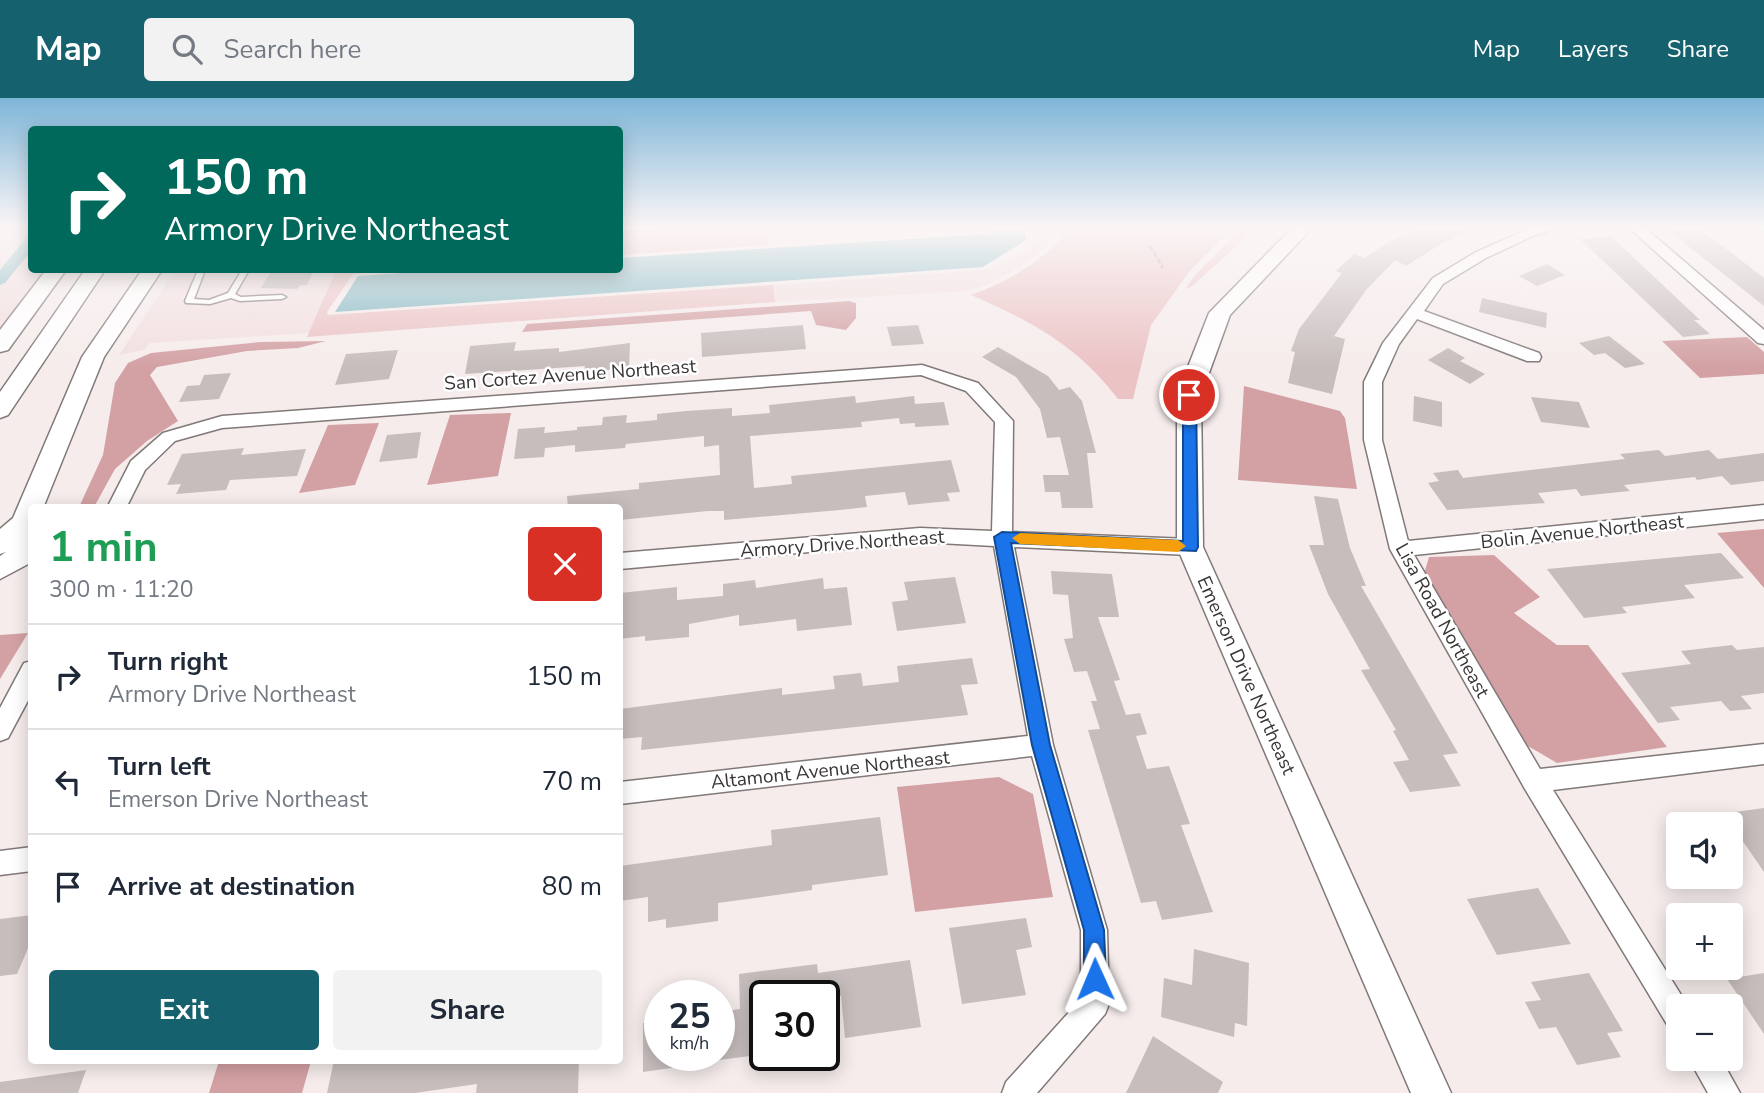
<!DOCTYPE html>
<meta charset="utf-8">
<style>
:root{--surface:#fff;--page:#f2f2f3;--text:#1f2937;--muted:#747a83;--line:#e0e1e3;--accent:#15616d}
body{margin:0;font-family:"Nunito Sans",sans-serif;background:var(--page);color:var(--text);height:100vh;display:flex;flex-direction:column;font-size:26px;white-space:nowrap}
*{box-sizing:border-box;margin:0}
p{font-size:23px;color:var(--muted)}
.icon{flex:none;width:38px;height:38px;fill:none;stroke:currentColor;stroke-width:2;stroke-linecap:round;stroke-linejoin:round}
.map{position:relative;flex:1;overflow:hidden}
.side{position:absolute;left:28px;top:406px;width:595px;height:560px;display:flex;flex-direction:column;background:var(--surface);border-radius:7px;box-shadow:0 4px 18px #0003}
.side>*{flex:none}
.guide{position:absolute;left:28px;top:28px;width:595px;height:147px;border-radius:7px;box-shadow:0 4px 18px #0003;background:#00695c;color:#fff;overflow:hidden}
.tools{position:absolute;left:1666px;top:714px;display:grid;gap:14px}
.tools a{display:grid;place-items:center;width:77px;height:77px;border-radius:7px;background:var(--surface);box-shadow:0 4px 18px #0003;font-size:35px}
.speed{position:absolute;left:644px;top:882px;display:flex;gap:14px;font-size:35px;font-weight:700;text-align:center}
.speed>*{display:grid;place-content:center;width:91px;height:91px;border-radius:50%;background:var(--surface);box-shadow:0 4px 18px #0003;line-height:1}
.speed small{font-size:18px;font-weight:400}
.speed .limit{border:4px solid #111;border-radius:10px;background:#fff;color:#111}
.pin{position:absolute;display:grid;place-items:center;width:60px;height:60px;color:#fff;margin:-30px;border:4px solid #fff;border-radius:50%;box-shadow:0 2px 7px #0007}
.me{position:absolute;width:77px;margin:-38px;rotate:359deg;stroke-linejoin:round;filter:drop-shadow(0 0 5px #0008)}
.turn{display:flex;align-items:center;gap:24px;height:147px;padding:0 21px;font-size:32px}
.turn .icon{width:91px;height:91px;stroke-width:2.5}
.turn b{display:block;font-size:49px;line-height:60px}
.round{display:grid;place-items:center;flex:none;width:74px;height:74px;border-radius:7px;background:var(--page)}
.head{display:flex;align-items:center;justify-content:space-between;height:119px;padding:0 21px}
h1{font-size:42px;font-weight:700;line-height:52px;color:#1e9e55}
.button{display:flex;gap:14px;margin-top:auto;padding:14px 21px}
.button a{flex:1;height:80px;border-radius:7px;background:var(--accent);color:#fff;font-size:28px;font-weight:700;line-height:80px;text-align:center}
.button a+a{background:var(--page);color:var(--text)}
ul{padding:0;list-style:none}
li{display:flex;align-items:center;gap:21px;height:105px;padding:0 21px;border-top:2px solid var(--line)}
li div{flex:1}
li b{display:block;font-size:26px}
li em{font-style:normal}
header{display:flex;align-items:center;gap:42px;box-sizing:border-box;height:98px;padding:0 35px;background:var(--accent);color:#fff}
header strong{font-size:33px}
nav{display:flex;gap:38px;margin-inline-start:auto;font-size:24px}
.search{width:490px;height:63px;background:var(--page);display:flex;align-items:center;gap:18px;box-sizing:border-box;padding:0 24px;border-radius:7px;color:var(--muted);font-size:26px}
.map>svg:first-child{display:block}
</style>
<header>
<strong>Map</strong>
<div class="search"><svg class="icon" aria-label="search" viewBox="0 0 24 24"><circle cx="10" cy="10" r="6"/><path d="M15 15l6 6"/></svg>Search here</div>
<nav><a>Map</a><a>Layers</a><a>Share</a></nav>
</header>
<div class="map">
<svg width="1764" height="995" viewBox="0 0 1764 995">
<rect width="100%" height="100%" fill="#f6ecec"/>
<path fill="#f2dfe0" d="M0 129H31L32 172H56L0 247Z
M766 129H979L967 134 768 147Z
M1035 129H1052L1054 141 1030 163 989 186 968 193 775 204 773 187 984 172 1028 153 1036 139Z
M175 172H336L309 235 149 245 144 252 119 257Z"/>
<path fill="#ebc3c5" d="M620 129H766L768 147 620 157Z
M1058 129H1234L1189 174 1151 227 1133 301H1118C1078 248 1031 223 971 197 1006 185 1034 167 1061 142Z
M1243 129H1258L1191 189 1186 190 1196 176Z
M336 172H399L353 176 327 214 328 217 773 187 775 204 307 239Z"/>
<path fill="#d3a1a4" d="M849 203 856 205V220L846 232 816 227 811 213 522 234 527 226Z
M1747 239 1764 254V276L1700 280 1662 243Z
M326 243 298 250 247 253 157 269 150 277 178 323 147 343 115 371 94 409H79L103 357 115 285 128 265 151 255 260 244Z
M1244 288 1340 313 1345 320 1357 391 1238 382Z
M511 315 498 378 427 387 450 317Z
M379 325 355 387 299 395 328 327Z
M1764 431V490L1717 435Z
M1494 457 1540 499 1514 515 1557 547H1588L1667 649 1557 665 1528 648 1423 479 1429 459Z
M28 535 0 581V537Z
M999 679 1033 696 1053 799 915 814 897 689Z
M219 963V962L311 963 302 995H209Z"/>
<path fill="#7fb6c1" d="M998 129H1025L1026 142 983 169 335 214 358 178 449 172H620V160L988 136Z"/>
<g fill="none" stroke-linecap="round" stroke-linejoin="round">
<path fill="#7fb6c1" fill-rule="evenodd" d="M1753 129H1764V136Z
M32 138V152L5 185 0 187V172L27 139Z"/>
</g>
<path fill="#c7bdbd" d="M1423 129H1478L1441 146 1406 168 1395 162 1366 192 1334 238 1345 241 1332 296 1288 285 1295 254 1291 253 1299 231 1342 175 1336 173 1354 156 1364 160 1392 142Z
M1664 129H1697L1724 149 1764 180V208Z
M1611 138 1700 222H1694L1710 236 1683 239 1580 141Z
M1547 166 1565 177 1537 188 1519 178Z
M272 172H314L307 187H301L297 191 261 190Z
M1482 200 1547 215 1546 230 1479 214Z
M803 227 806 251 702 259 701 235Z
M918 227 924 246 892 248 887 229Z
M1609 238 1645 266 1625 270 1605 255 1594 257 1579 245Z
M516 244 514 253 559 250V254L630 245 629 270 584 274 585 268 465 276 470 248Z
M998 249 1048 278 1059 292 1070 289 1082 303 1096 355H1087L1093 410H1062L1060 394H1045L1043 377H1069L1060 339 1047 340 1040 311 1016 279 982 259Z
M1448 250 1465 260 1460 263 1485 276 1470 286 1428 262Z
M398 252 389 281 335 287 346 256Z
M231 275 219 301 179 304 187 288 200 287 204 277Z
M855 298 856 305 914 298 915 306 944 304 949 327 915 329V325L900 326 899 320 861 324 862 329 750 338 754 390 792 386 791 378 951 362 960 394 947 395 950 403 908 407 905 394 865 398 867 409 840 412 724 422V413H708L620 422V410H568L567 398 639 391V385L720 377 719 347 704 349V338L626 346 625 350 575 354V347L545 350 544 359 514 361 518 331 545 329 544 335 577 332V329L602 327 603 319 627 317 626 325 657 322V316L686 313 732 310V318L770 315 769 307Z
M1414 298 1442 304V329L1413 323Z
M1531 299 1579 304 1590 330 1541 324Z
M421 334 417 360 379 364 387 337Z
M244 350 241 357 306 351 297 378 230 382 226 392 176 396 181 386 167 387 182 356Z
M1659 352 1665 358 1709 352 1718 361 1764 355V383L1731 387 1722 378 1697 382 1695 379 1624 387 1630 393 1581 398 1576 391 1538 395 1545 405 1447 412 1428 385 1439 383 1433 375 1458 372 1463 380 1625 361 1620 356Z
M1314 398 1338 401 1350 450 1366 488H1361L1458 655 1443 657 1461 688 1410 694 1393 664 1409 662 1393 633 1396 632 1361 572 1370 571 1328 496 1309 447H1324Z
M1721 455 1744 480 1684 487 1695 500 1622 509 1627 515 1584 520 1547 471Z
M1051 473 1112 476 1119 519H1098L1120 582 1114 583 1126 617 1140 615 1147 636 1136 638 1147 671 1169 668 1190 726 1181 727 1213 814 1162 822 1156 803 1141 805 1088 632 1100 631 1091 603H1097L1087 573 1074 574 1064 541 1073 540 1068 497 1053 496Z
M955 479 966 525 897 533 892 504 908 502 904 484Z
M823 480 824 491 847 489 852 527 797 533 796 521 739 528V517L689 526V539L645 543V538L620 541V495L677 489V502L723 498V486L755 482 756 490Z
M1732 547 1737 552 1764 549V595L1741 598 1752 611 1730 613 1721 603 1670 609 1680 622 1658 625 1621 575 1691 566 1681 553Z
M972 560 978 586 961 587 968 617 641 652 642 639 620 641V611L782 590V597L835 591 833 578 861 575 863 588 899 584 897 568Z
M1764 710V774L1731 726 1720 716Z
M880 719 888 777 812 787V792L718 805V823L666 830V821L648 824V799L620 803V768L772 747 771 732Z
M1538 790 1571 846 1497 857 1467 801Z
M32 817V841L17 876 0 878V821Z
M1026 820 1032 849 1016 852 1026 897 962 906 949 830Z
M1194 851 1249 865 1247 928 1235 925 1234 939 1161 919 1164 880 1192 887Z
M910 862 921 929 845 940 841 898H765V956L719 962V914L740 911 739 876 817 866 818 875Z
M1589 875 1623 933 1607 935 1621 959 1577 967 1556 929 1539 931 1525 904 1541 902 1531 884Z
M1764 875V936L1727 881Z
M660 923V957H692V967L643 974V925Z
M1153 938 1223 984 1218 995H1126Z
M334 962H579L578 995H476L477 986 415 995H327Z
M86 972 78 995H0V984Z"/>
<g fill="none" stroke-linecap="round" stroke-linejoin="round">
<defs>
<path id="lane" d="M660 129 657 131 620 134V130Z
M198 172H205L194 201 209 202 228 195 242 172H249L235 196 241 199 282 197 286 199 282 201 240 203 231 200 210 206 186 205 185 203Z"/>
<path id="street" d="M1533 129H1560L1533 138 1486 160 1443 186 1424 213 1539 255 1541 259 1539 263H1527L1417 221 1399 246 1382 284V342L1408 443 1764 407V421L1414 457 1540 671 1764 646V666L1553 692 1688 908H1678V932L1668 928 1525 691 1390 451 1364 342V284L1383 245 1433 180 1476 154Z
M1628 129H1644L1764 232V246L1758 245Z
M922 267 978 285 1013 323 1012 434 1190 441 1197 444 1200 449 1197 454 1190 457 1014 449 1053 647 1107 832 1109 906 1105 916 1037 995H1002L1006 984 1081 901V832L1032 658 620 706V684L1028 638 994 448 920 444 620 471V455L920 430 992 433 995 324 966 293 921 277 222 330 175 343 145 372 126 410H107L131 363 163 335 222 318Z
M32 563V595L8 640 0 643V610L24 565Z
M32 749V773L0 777V753Z
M1689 961H1721L1740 995H1708Z"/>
<path id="secondary" d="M1293 129H1313L1230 217 1201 297 1203 449 1451 995H1411L1177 449V297L1209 215Z
M46 172H66L8 252 0 254V232Z
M85 172H105L8 317 0 320V294Z
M142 172H162L104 259 43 410H32V464L0 481V458L6 454 0 456V431L13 420 82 259Z"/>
</defs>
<use href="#lane" stroke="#817878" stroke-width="3"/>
<use href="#street" stroke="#817878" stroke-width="3"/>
<use href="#secondary" stroke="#817878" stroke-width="3"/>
<path stroke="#a29a9a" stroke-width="2.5" stroke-dasharray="5 2.5" stroke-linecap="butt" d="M1150 148 1163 170"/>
<use href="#lane" fill="#fff" fill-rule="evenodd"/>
<use href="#street" fill="#fff" fill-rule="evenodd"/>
<use href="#secondary" fill="#fff" fill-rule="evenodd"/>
</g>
<linearGradient id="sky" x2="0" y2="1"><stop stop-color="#7eb5d8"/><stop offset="0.48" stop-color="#fbf6f6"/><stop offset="1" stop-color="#fbf6f6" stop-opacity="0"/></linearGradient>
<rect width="1764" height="269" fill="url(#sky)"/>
<path fill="#1a73e8" stroke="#114b97" stroke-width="2" d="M1189 293 1196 297 1198 449 1196 453 1011 445 1050 647 1104 832 1106 881 1102 889 1095 892 1088 889 1084 881V832L1032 647 994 439 1002 434 1183 443V297Z"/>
<path fill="#f59e0b" d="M1020 435 1178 442 1186 448 1178 454 1020 446 1012 440Z"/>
<g text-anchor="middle" stroke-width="5" stroke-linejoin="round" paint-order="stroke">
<g font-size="19" fill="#393535" stroke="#fff">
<text transform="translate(570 276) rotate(-4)" y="7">San Cortez Avenue Northeast</text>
<text transform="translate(1582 433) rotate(-6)" y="7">Bolin Avenue Northeast</text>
<text transform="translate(842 445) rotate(-4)" y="7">Armory Drive Northeast</text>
<text transform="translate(1443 522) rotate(61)" y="7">Lisa Road Northeast</text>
<text transform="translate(1247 577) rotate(66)" y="7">Emerson Drive Northeast</text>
<text transform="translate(830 671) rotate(-6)" y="7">Altamont Avenue Northeast</text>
</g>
</g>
</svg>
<div class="tools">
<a><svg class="icon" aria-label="sound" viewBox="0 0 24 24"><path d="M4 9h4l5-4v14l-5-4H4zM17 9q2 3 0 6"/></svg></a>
<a>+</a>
<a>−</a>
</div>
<div class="speed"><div>25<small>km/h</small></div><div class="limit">30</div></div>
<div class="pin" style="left:1189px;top:297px;background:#d93025"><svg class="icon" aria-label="arrive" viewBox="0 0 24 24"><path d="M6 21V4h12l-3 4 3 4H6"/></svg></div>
<svg class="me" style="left:1095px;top:881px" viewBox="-20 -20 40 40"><path d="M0-17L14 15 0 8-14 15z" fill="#1a73e8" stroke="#fff" stroke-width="4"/></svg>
<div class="guide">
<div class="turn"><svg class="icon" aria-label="right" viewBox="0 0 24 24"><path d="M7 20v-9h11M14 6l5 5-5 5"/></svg><div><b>150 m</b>Armory Drive Northeast</div></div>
</div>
<section class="side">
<div class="head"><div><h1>1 min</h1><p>300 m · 11:20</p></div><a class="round" style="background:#d93025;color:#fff"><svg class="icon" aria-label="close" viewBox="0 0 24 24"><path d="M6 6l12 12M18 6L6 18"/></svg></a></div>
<ul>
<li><svg class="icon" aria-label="right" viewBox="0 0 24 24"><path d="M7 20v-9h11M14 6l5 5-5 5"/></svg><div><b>Turn right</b><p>Armory Drive Northeast</p></div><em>150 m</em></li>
<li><svg class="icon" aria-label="left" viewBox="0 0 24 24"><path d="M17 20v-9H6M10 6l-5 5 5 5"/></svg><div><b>Turn left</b><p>Emerson Drive Northeast</p></div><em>70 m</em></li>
<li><svg class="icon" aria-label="arrive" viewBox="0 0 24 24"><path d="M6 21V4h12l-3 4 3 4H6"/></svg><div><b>Arrive at destination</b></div><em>80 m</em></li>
</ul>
<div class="button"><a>Exit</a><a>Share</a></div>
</section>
</div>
